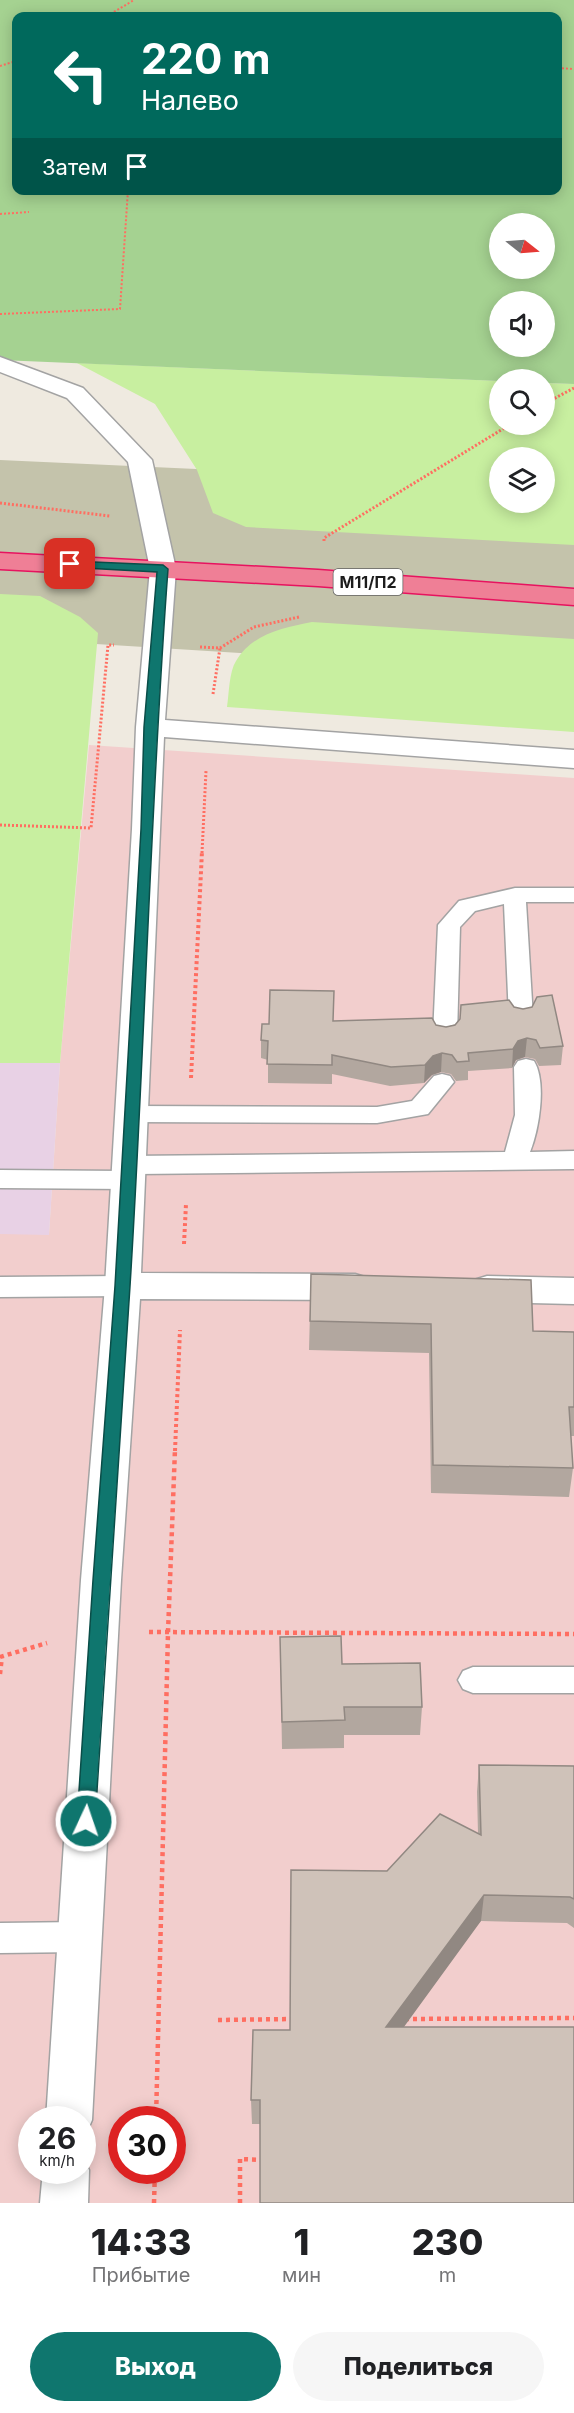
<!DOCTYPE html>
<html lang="ru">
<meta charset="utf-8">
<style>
:root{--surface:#fff;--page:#f6f6f6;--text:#202124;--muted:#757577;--accent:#0f766e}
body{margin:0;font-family:Inter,sans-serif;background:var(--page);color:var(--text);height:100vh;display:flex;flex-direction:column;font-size:22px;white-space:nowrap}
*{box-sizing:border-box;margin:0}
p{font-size:20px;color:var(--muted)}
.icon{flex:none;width:33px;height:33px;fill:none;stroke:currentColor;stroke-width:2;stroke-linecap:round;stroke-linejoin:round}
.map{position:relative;height:2203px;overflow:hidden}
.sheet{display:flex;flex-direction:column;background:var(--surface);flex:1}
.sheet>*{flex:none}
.hud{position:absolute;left:12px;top:12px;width:550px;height:183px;border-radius:12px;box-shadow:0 3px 15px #0003;background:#00695c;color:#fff;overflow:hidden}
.needle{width:39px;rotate:107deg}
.tools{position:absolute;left:489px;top:213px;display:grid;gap:12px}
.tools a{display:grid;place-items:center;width:66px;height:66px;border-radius:50%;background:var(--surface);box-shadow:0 3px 15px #0003;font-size:30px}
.speed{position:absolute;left:18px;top:2106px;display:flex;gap:12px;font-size:30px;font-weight:700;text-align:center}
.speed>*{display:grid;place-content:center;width:78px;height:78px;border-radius:50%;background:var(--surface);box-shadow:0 3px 15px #0003;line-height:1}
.speed small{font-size:15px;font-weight:400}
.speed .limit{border:9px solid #d22;background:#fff;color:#111}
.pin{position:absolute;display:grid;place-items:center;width:51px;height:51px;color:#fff;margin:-26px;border-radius:12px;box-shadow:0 3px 9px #0006}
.me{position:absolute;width:66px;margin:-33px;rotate:3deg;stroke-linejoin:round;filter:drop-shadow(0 0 4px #0008)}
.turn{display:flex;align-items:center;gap:21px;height:126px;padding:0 30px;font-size:27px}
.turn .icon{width:78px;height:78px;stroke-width:2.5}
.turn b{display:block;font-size:42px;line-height:51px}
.then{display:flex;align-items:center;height:57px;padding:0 30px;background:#0003;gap:12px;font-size:22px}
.eta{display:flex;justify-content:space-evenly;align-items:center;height:102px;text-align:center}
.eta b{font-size:36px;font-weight:800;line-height:42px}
.primary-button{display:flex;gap:12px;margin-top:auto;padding:12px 30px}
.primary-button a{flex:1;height:69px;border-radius:36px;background:var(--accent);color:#fff;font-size:24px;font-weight:800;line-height:69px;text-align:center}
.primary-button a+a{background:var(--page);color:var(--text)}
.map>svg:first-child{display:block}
</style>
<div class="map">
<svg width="574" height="2203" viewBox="0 0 574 2203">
<rect width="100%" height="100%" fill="#efeae0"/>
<path fill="#f2cecd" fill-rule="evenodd" d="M89 745 574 778V2203H0V1234H49L60 1063ZM32 2120H82V2170H32ZM122 2120H172V2170H122Z"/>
<path fill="#e8d1e5" d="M0 1063H60L49 1235 0 1234Z"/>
<path fill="#c4c3ab" d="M0 460 499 483 500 502H544L574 487V674L0 638Z"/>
<path fill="#c8efa0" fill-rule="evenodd" d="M77 363 499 381 500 424H544L545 383 574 384V545L246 527 213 513 197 470 155 404ZM500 458H544V502H500Z
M0 594 40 596 80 617 98 633 60 1063H0Z
M312 622 574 639V732L227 707C229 694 229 672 236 661 253 633 283 628 312 622Z"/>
<path fill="#a5d291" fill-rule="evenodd" d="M0 0H574V384L545 383 544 380 499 381 0 360ZM16 16H558V190H16ZM500 224H544V268H500ZM500 302H544V346H500Z"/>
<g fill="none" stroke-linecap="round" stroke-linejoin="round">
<defs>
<path id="lane" d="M515 888H574V902H526L533 1018 529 1024 521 1026 513 1024 509 1018 504 904 475 911 460 927 457 1036 453 1042 445 1044 437 1042 433 1036 438 925 459 901Z
M526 1059 534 1061C547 1082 539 1130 530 1152L574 1151V1169L137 1174 140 1180 137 1186 128 1189 0 1188V1170L121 1171 118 1165 121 1159 130 1156 505 1152 515 1115 514 1067 518 1061Z
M442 1074 450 1076 454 1082 428 1114 377 1123 132 1122 123 1120 120 1114 123 1108 132 1106 377 1107 412 1101 434 1076Z
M123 1276 132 1279 136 1286 132 1293 123 1296 0 1297V1277Z
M473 1667H574V1693H473L463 1689 458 1680 463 1671Z
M80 1922 91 1927 96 1937 91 1947 80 1952 0 1953V1923Z"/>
<path id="street" d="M0 357 83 388 152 460 176 569 165 720 574 750V768L164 737 141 1273 355 1274 368 1278 373 1287 368 1296 355 1300 140 1299 121 1580 92 2120 85 2136 82 2137V2120H46L81 1580 105 1286 132 829 136 727 150 569 128 462 67 398 0 372Z
M487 1276 574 1278V1304L487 1302 474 1298 469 1289 474 1280Z
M82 2154 89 2170 88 2203H40L43 2170H82Z"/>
<path id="highway" d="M0 553 318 570 574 589V605L318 586 0 569Z"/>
</defs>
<use href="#lane" stroke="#a3a3a3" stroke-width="3"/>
<use href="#street" stroke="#a3a3a3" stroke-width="3"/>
<use href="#highway" stroke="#e7135f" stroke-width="3"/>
<path stroke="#ff6e61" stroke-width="2" stroke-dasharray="2 2" stroke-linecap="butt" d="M107 16 134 0
M0 66 16 61
M558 68 574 69
M0 214 29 212
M0 314 120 309 128 190"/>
<path stroke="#ff6e61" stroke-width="3" stroke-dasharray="2 2" stroke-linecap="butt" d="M544 404 574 388
M0 503 110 516
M324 541V538L511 424
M200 647 220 648 254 627 299 617
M213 694 220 648
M0 825 91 828 108 645H114
M202 853 206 771"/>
<path stroke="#ff6e61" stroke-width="4" stroke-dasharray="3 3" stroke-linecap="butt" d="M191 1078 202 851
M184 1244 186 1204
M175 1451 180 1330"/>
<path stroke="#ff6e61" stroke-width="4.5" stroke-dasharray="4 4" stroke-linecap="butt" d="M149 1632 574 1634
M0 1657 47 1643
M0 1674 2 1656
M405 2019 574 2018
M218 2020 292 2019
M156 2120 168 1633 175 1449
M154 2203 155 2170
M240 2203V2159L264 2160"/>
<use href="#lane" fill="#fff" fill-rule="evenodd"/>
<use href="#street" fill="#fff" fill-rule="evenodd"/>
<use href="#highway" fill="#ef7f96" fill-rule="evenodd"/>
</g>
<path fill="#b2a79f" d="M514 1007 563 1046 561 1065 539 1066 535 1059 525 1057 516 1060 512 1068 468 1071V1080L456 1081 451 1074 441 1072 432 1075 424 1083 390 1086 332 1074V1084L268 1083V1060L261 1058V1040L333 1021 436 1025 446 1027Z
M311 1274 533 1331 574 1332V1436H571L573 1468 569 1497 431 1493 429 1353 309 1350Z
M280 1637 422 1707 420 1735H344V1748L282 1749Z
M479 1765 574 1766V1928L567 1923 481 1921 260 2124H252L251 2100 290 2030 387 1871 478 1834 477 1792Z"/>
<path fill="#918882" d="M527 1038 525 1057 516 1060 512 1068 513 1049 518 1041Z
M442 1053 441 1072 432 1075 424 1083 425 1065 433 1056Z
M484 1895 481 1921 385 2053 386 2027Z"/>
<path fill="#cfc2b9" stroke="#918882" stroke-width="1.5" d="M270 990 334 991 333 1021 432 1018 436 1025 446 1027 455 1025 460 1019 461 1005 509 1000 514 1007 523 1009 532 1007 537 997 552 995 563 1046 540 1048 536 1040 527 1038 518 1041 513 1049 468 1053 469 1061 457 1062 452 1055 442 1053 433 1056 425 1065 391 1067 332 1055V1065L267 1064 268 1041 261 1040 262 1024H269Z
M311 1274 531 1280 533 1331 574 1332V1407H569L573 1468 433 1465 431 1324 310 1321Z
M341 1636 342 1664 420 1663 422 1707H344L345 1720 282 1722 280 1637Z
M479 1765 574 1766V1899L570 1897 484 1895 386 2027H574V2203H260V2100H251L253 2030H290L291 1870 387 1871 440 1814 481 1835Z"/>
<path fill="#0f766e" stroke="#0a4d48" stroke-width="1.5" d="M70 561 163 565 168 569C150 808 145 1047 130 1286 119 1465 105 1643 95 1821L92 1827 86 1829 80 1827 77 1821 93 1580 115 1286 141 829 144 727 157 572 66 567V562Z"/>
<g text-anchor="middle" stroke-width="4.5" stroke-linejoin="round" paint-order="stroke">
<rect fill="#fff" stroke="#606060" stroke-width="1.5" x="333.5" y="569" width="69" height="26" rx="4.5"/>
<g font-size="16" font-weight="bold" fill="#1c1c1c">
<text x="368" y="588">М11/П2</text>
</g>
</g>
</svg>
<div class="tools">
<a><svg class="needle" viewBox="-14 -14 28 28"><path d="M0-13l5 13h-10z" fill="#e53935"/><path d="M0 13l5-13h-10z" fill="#757577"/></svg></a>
<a><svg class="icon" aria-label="sound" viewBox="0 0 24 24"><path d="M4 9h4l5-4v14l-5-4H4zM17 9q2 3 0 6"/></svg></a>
<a><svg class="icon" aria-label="search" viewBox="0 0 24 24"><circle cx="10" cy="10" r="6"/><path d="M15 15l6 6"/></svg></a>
<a><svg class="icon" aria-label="layers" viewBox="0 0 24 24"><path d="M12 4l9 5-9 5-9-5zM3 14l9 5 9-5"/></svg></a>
</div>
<div class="speed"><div>26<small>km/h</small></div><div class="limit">30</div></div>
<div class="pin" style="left:70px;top:564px;background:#d93025"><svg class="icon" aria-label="arrive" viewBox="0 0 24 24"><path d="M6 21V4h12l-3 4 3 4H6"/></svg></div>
<svg class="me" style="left:86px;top:1821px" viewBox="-20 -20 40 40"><circle r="17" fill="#0f766e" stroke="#fff" stroke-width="3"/><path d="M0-11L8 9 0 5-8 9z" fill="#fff"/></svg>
<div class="hud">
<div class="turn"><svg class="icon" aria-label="left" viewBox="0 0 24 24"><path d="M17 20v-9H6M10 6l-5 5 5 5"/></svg><div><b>220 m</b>Налево</div></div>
<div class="then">Затем<svg class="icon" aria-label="arrive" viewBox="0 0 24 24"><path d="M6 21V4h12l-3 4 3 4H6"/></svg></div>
</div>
</div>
<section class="sheet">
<div class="eta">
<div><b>14:33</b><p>Прибытие</p></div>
<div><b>1</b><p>мин</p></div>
<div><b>230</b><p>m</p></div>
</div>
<div class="primary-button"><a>Выход</a><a>Поделиться</a></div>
</section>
